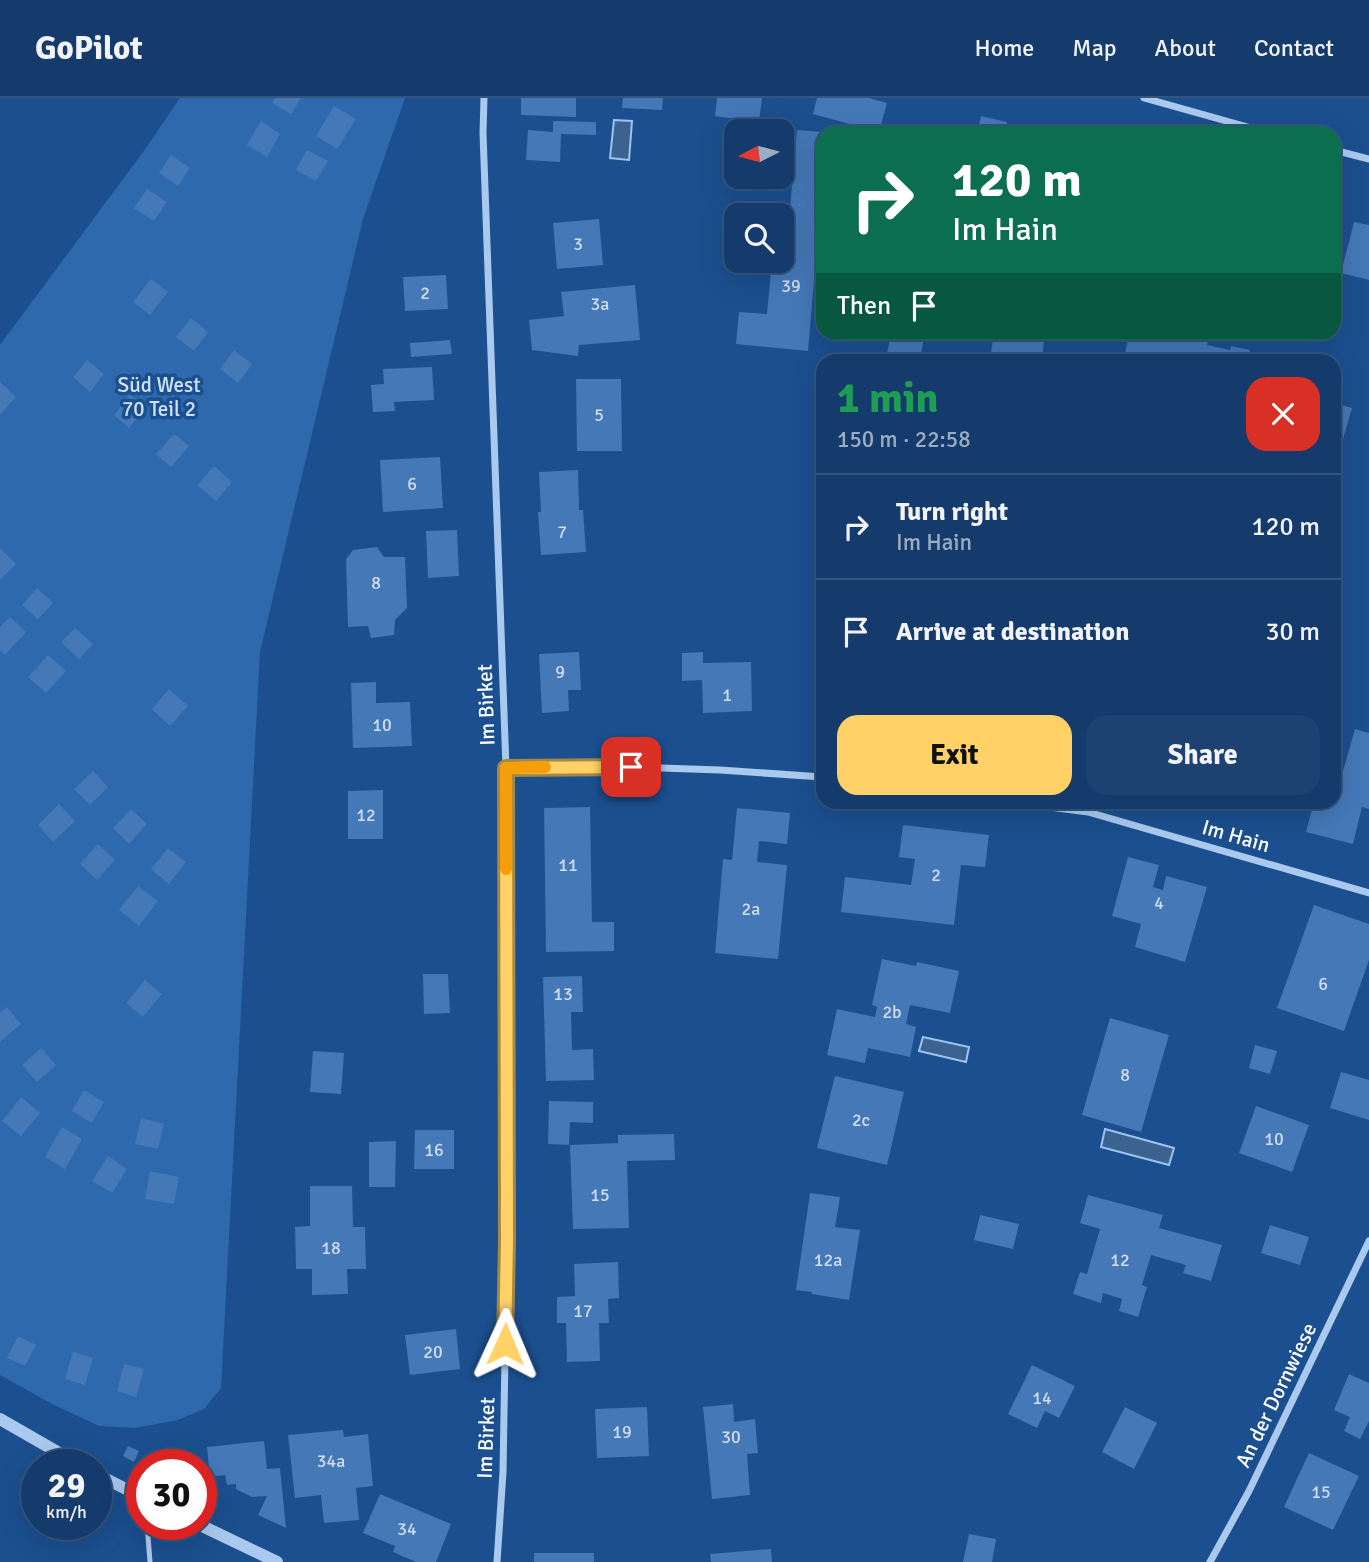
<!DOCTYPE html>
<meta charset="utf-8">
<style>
:root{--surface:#143b6b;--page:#1d4271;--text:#f1f3f6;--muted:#9dadc1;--line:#33557e;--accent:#ffd166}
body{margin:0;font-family:Signika,sans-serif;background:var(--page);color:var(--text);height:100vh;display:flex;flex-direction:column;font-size:26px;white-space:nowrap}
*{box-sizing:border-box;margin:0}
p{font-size:23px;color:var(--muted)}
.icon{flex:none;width:38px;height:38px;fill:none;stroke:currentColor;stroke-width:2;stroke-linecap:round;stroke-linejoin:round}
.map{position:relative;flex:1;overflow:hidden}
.details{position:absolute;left:816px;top:256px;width:525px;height:455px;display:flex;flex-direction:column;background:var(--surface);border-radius:21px;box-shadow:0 7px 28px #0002,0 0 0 2px var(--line)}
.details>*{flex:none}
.banner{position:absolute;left:816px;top:28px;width:525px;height:214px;border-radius:21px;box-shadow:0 7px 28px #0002,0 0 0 2px var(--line);background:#0b6e4f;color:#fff;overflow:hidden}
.needle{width:46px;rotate:264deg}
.fabs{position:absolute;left:724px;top:21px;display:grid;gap:14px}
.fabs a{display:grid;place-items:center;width:70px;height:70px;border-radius:14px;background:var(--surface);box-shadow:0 7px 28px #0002,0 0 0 2px var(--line);font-size:35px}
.speed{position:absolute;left:21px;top:1351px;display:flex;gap:14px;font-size:35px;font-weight:700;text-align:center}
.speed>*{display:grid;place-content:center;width:91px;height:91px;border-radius:50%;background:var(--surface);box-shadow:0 7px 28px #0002,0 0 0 2px var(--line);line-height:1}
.speed small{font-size:18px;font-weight:400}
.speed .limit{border:10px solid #d22;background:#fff;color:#111}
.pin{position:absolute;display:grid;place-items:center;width:60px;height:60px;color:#fff;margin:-30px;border-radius:14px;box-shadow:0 4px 10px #0006}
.me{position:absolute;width:77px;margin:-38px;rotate:1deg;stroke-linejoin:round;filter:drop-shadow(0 0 5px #0008)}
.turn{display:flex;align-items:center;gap:24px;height:147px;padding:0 21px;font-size:32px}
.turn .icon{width:91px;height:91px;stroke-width:2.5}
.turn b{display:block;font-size:49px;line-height:60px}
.then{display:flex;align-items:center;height:66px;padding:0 21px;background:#0003;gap:14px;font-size:26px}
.round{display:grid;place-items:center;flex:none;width:74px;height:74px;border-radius:21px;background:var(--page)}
.overview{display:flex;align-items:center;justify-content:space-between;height:119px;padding:0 21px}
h1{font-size:42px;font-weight:700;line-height:52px;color:#1e9e55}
.cta{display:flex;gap:14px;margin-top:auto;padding:14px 21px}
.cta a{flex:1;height:80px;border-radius:21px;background:var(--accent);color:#111;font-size:28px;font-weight:700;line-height:80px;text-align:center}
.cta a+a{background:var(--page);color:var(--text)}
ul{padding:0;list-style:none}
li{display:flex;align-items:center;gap:21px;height:105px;padding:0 21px;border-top:2px solid var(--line)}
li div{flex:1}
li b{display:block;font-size:26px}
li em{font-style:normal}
header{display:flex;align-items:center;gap:42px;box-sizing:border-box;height:98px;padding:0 35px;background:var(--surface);border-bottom:2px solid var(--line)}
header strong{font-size:33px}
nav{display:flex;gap:38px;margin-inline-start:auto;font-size:24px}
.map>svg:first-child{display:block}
</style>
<header>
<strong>GoPilot</strong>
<nav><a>Home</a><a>Map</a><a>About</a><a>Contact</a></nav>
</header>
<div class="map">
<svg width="1369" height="1464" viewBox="0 0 1369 1464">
<rect width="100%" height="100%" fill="#1b4f8f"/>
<path fill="#2e69ad" d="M180 0H405L363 121 260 554 221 1290 204 1311 178 1322 135 1330 99 1328 52 1306 0 1277V247L146 50Z"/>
<path fill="#3c6290" stroke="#9cc4f0" stroke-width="2" d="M614 22 632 23 629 62 610 60Z
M923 939 969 949 966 964 919 953Z
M1105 1031 1174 1050 1169 1067 1101 1049Z"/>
<path fill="#4478b7" d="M275 0H301L291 16 272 5Z
M521 0H576V19L521 17Z
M623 0H663L662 12 622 10Z
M717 0H762L759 24 715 18Z
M817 0H869L887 5 879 34 813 16Z
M334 8 356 21 337 51 316 38Z
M981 18 1007 24 1004 35H977Z
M261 23 280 36 267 59 247 47Z
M553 23 596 24V37L561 36 560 64 526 62 528 32 553 34Z
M891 26 943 31V35H890Z
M797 32 822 34V124H819L808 253 736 246 739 214 767 216 772 163H782V136H792L794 121H789Z
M307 52 328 63 316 83 296 72Z
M171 57 190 70 178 88 159 75Z
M147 91 167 104 154 123 134 110Z
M599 121 603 167 557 171 553 125Z
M1354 124 1369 127V182L1341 175Z
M446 177 448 211 405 213 403 179Z
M151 181 168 194 150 217 133 204Z
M635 187 640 242 579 247 578 258 532 252 529 222 564 218 561 194Z
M191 220 208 234 194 253 176 239Z
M891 234H925L920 262H886Z
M994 234H1045L1042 262H990Z
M1129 234H1142L1170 240 1171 234H1174L1209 241 1207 247 1230 252 1231 248 1250 252 1249 256H1253L1252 262H1124Z
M450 242 452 256 411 259 410 245Z
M234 252 252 266 238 285 220 271Z
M87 262 104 276 90 294 73 279Z
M432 269 434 302 394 304 395 313 373 314 371 287 384 286 383 271Z
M576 281H621L622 353H577Z
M0 284 16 299 0 317Z
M130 297 145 310 129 330 114 317Z
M1334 305 1352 310 1334 372Z
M174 336 189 348 171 369 156 356Z
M440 359 443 410 383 414 380 362Z
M214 368 232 384 216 403 197 387Z
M578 372 579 412H583L586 454 541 457 538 414H541L539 374Z
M457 432 459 478 428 480 426 433Z
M377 449 384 459H405L407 510 395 522 394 537 371 540 368 528 348 529 346 461 353 452Z
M0 450 16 466 0 482Z
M37 490 53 505 38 521 22 507Z
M10 519 26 534 5 557 0 552V529Z
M75 530 93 546 79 561 61 544Z
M579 554 581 592H568L569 613 542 615 539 556Z
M703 554V565L751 564 752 613 703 615 702 582 682 583V555Z
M48 557 66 573 46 595 28 579Z
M376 584V605L410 604 412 648 353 650 351 585Z
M169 591 188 608 170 628 152 611Z
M1355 631 1369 635V711L1362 709 1353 746 1306 734 1314 704H1334V670L1343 673Z
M93 673 108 689 90 707 74 691Z
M383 692V741H348V693Z
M59 706 75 723 53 744 38 727Z
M590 709 592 824H614V853L546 854 544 710Z
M737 710 790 715 787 746 759 743 757 764 787 767 778 861 715 855 723 761 732 762Z
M131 711 147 726 129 746 113 730Z
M903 727 989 737 985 769 961 767 954 827 841 814 845 779 911 787 915 761 899 759Z
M98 746 115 762 97 782 80 766Z
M168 750 186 764 169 786 151 771Z
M1128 759 1159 767 1153 789 1163 792 1166 778 1207 789 1185 864 1135 849 1141 826 1112 818Z
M138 788 158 803 139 828 119 812Z
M1314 807 1369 826V862L1344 933 1277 910Z
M882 861 916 868 917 864 959 873 950 915 910 907 906 926 916 929 910 959 868 950 865 965 827 957 837 911 875 919 877 909 872 907Z
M423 876H448L450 915 424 916Z
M582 878 583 914H571L572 952 593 951 594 982 546 983 543 879Z
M145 882 162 896 143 919 126 905Z
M7 909 21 926 0 944V915Z
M1110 920 1169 937 1141 1034 1082 1017Z
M1255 947 1277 953 1270 976 1249 970Z
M41 950 56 967 37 984 22 967Z
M313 953 344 955 341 996 310 994Z
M1341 974 1369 982V1022L1330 1010Z
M835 978 904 994 887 1067 817 1050Z
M84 992 104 1004 92 1025 72 1013Z
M21 999 40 1015 21 1038 2 1023Z
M549 1003 593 1004V1025L570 1024 569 1047 548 1046Z
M1256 1008 1309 1027 1292 1074 1239 1055Z
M141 1020 164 1026 158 1051 135 1046Z
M62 1029 82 1041 65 1071 45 1059Z
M415 1032H454V1071H414Z
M674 1036 675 1062 627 1063 629 1130 573 1131 570 1047 618 1045V1037Z
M396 1043 395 1089H369V1044Z
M108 1058 127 1071 112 1095 92 1083Z
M150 1073 179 1079 174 1106 145 1101Z
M310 1088H352L353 1129H365L366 1171H347L348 1196 312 1197V1171H296L295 1129 310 1128Z
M810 1095 840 1099 835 1129 860 1132 849 1202 812 1196V1194L796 1192Z
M1088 1097 1163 1117 1159 1130 1222 1147 1211 1183 1183 1175 1186 1167 1151 1157 1142 1187 1147 1189 1138 1219 1119 1213 1122 1201 1103 1195 1101 1205 1073 1196 1080 1174 1087 1176 1100 1131 1080 1125Z
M980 1117 1019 1126 1013 1151 974 1142Z
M1270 1127 1309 1139 1300 1167 1261 1155Z
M618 1164 619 1200 608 1201 609 1225H599L600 1263 567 1264 566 1225H557V1199L575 1198 574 1166Z
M456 1231 460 1271 410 1277 405 1237Z
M18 1238 36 1247 25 1268 7 1260Z
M73 1254 93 1260 85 1287 65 1281Z
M124 1266 144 1271 136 1299 117 1293Z
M1032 1267 1075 1288 1059 1320 1045 1313 1037 1330 1008 1316Z
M1349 1276 1369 1285V1323L1360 1341 1344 1333 1350 1319 1334 1312Z
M733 1306 734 1324 755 1321 758 1355 747 1356 750 1397 712 1401 703 1309Z
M647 1309 649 1358 597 1360 595 1311Z
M1125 1309 1157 1325 1134 1371 1102 1354Z
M343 1332 344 1339 368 1336 373 1388 356 1390 359 1422 324 1425 321 1397 295 1400 288 1337Z
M264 1343 267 1371 280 1370 286 1430 258 1417 267 1398 252 1399 236 1391V1386L227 1387 225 1377 210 1379 207 1349Z
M128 1348 139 1353 134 1364 123 1358Z
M1309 1355 1359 1378 1333 1432 1284 1409Z
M380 1396 451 1426 436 1464H416L393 1454 395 1448 363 1435Z
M969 1436 996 1441 992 1464H963Z
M771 1451 772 1464H711L710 1456Z
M534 1455H594V1464H534Z"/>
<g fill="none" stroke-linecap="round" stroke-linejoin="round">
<path stroke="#a9c9ee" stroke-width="5" d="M147 1426 150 1464"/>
<path stroke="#a9c9ee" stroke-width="7" d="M484 0 483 35 506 670 507 1143 503 1374 497 1464
M1144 0 1269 35
M1334 52 1369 61
M506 670 631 669 720 672 822 679
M1011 704 1088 714 1369 795
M1210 1464 1249 1393 1369 1143"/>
<path stroke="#a9c9ee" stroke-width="12" d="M0 1321 80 1367
M96 1376 142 1399
M198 1426 277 1464"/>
</g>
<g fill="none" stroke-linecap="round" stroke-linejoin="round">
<defs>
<path id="route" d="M505 1246 507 1143 506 670 631 669"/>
</defs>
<use href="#route" stroke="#a68842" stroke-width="18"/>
<use href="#route" stroke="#ffd166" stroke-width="12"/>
<path stroke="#f59e0b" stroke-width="12" d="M506 771V670L545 669"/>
</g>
<g text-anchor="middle" stroke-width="7" stroke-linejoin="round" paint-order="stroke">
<g font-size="18" fill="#d0dded">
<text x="578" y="152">3</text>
<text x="791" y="194">39</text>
<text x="425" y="201">2</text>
<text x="600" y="212">3a</text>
<text x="599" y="323">5</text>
<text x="412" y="392">6</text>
<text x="562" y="440">7</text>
<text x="376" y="491">8</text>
<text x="560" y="580">9</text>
<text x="727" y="603">1</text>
<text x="382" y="633">10</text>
<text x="366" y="723">12</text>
<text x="568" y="773">11</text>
<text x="936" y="783">2</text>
<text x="1159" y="811">4</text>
<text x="751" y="817">2a</text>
<text x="1323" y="892">6</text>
<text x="563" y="902">13</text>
<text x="892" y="920">2b</text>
<text x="1125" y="983">8</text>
<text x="861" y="1028">2c</text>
<text x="1274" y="1047">10</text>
<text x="434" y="1058">16</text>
<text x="600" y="1103">15</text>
<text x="331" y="1156">18</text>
<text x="828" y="1168">12a</text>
<text x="1120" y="1168">12</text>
<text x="583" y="1219">17</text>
<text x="433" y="1260">20</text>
<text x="1042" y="1306">14</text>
<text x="622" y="1340">19</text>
<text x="731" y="1345">30</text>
<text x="331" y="1369">34a</text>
<text x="1321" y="1400">15</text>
<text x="407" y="1437">34</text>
</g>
<g font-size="21" fill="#cfe3fa" stroke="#1b4f8f">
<text x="159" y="294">Süd West<tspan x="159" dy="24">70 Teil 2</tspan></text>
</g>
<g font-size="21" fill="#fff" stroke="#1b4f8f">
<text transform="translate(486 607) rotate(-92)" y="7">Im Birket</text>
<text transform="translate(1236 738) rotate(16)" y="7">Im Hain</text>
<text transform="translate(1276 1297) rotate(-64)" y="7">An der Dornwiese</text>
<text transform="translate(486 1340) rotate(-88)" y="7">Im Birket</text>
</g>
</g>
</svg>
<div class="fabs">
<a><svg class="needle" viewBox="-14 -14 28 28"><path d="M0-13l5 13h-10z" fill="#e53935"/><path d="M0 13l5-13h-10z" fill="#9dadc1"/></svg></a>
<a><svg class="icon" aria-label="search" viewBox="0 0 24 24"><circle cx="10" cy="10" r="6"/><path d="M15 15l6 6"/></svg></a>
</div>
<div class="speed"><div>29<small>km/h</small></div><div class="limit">30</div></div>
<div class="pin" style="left:631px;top:669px;background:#d93025"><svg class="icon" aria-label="arrive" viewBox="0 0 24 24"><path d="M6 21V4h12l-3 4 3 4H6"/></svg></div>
<svg class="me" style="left:505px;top:1246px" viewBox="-20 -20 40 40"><path d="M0-17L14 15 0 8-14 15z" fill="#ffd166" stroke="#fff" stroke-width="4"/></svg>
<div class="banner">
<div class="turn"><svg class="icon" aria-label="right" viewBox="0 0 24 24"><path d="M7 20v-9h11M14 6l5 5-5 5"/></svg><div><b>120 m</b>Im Hain</div></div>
<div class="then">Then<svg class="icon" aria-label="arrive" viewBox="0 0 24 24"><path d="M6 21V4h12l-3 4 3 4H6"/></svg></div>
</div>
<section class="details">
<div class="overview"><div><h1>1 min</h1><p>150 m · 22:58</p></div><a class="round" style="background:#d93025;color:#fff"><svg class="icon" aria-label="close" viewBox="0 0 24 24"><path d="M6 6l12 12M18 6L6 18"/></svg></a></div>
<ul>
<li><svg class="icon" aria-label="right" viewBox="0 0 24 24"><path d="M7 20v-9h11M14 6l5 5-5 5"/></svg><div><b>Turn right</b><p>Im Hain</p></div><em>120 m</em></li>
<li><svg class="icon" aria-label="arrive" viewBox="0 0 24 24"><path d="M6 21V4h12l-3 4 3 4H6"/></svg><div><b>Arrive at destination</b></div><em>30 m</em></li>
</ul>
<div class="cta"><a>Exit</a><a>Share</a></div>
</section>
</div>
